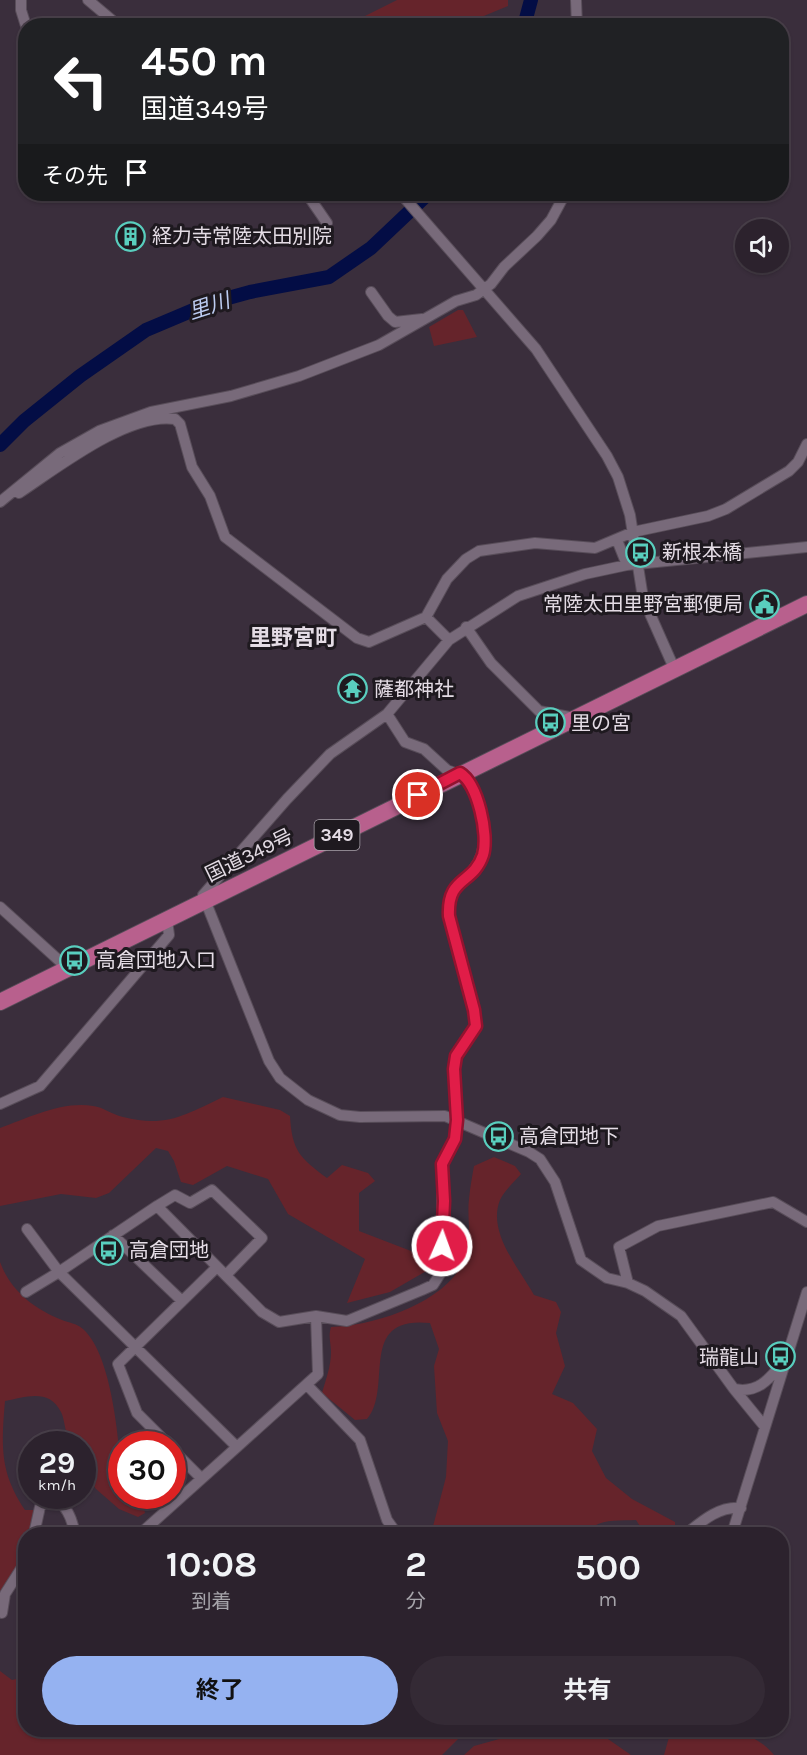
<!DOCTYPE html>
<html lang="ja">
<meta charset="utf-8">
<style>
:root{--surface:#2c222d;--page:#342a35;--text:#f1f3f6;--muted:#a6a4aa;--line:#483f49;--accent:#95b2f1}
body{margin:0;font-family:Karla,"Noto Sans JP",sans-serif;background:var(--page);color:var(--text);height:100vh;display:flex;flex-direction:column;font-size:22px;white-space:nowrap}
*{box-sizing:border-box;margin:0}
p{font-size:20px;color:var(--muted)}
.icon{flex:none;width:33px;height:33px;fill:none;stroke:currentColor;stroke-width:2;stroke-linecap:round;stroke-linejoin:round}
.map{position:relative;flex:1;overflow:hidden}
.side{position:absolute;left:18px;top:1527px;width:771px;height:210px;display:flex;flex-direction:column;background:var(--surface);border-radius:24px;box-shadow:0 2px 4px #0004,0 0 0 2px var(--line)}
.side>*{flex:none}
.top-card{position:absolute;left:18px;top:18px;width:771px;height:183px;border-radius:24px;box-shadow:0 2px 4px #0004,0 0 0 2px var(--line);background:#202124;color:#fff;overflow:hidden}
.tools{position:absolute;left:735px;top:219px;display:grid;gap:12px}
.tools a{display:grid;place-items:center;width:54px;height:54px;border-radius:50%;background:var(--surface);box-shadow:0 2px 4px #0004,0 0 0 2px var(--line);font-size:30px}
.speed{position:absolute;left:18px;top:1431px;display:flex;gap:12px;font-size:30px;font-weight:700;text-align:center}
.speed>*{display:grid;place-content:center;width:78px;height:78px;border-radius:50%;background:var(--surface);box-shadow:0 2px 4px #0004,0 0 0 2px var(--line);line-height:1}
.speed small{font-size:15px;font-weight:400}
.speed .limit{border:9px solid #d22;background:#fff;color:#111}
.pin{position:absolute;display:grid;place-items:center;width:51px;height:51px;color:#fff;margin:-26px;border:3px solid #fff;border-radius:50%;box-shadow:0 2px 6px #0007}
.me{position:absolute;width:66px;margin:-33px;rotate:2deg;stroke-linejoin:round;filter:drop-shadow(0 0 4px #0008)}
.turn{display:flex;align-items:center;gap:21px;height:126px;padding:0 24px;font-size:27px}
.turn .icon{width:78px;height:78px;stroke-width:2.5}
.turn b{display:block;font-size:42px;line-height:51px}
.then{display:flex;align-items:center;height:57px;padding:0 24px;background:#0003;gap:12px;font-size:22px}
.eta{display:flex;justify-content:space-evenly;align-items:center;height:102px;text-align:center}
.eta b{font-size:36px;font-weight:700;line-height:42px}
.primary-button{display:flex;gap:12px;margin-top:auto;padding:12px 24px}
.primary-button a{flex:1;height:69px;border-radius:36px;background:var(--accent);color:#111;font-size:24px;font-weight:700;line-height:69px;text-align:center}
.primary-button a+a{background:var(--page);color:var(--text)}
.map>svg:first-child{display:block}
</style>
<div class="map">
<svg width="807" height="1755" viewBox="0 0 807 1755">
<rect width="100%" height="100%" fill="#3a2e3c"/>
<path fill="#66242b" d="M397 0H508V6L462 25H360L359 19Z
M458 310H463L477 337 434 346 429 327Z
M223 1097 280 1110 290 1116C292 1151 300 1158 327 1178L342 1165 368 1173 375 1181 359 1193V1231L411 1251 428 1270 390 1292 347 1303 365 1259 288 1214 268 1179 227 1166 193 1185 181 1182 174 1161 168 1151 156 1148 109 1193 96 1198 61 1194 0 1206V1128C28 1118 62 1101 93 1106 103 1107 113 1115 123 1117 166 1128 185 1115 223 1097Z
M494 1157 515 1166 521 1174C514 1182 504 1191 500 1200 487 1232 519 1268 534 1295L556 1302 561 1312 556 1333 565 1366 552 1394 573 1403 597 1429 592 1451 606 1478 632 1499 675 1522V1534H645L636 1520C616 1521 598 1518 585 1534H431L446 1477 448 1441 437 1413 434 1366 439 1349 430 1323C356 1315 394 1388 367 1419L355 1420 322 1393C326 1379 331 1366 331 1352 331 1343 328 1337 331 1327 376 1326 456 1300 468 1250 471 1234 467 1215 469 1199 470 1188 472 1177 474 1166Z
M0 1262C10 1290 34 1309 62 1320 69 1323 76 1323 83 1329 114 1356 121 1456 122 1496H141L145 1513 138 1517 119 1509 96 1489 83 1470 82 1444H69C66 1435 64 1417 61 1412 49 1388 26 1397 5 1401 1 1447 0 1473 25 1510H36L38 1534H26L25 1559 0 1603Z
M309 1525 332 1528 344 1534H279Z
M0 1671 12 1680 25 1677 26 1730H467L442 1755H0Z
M532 1730H595L631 1755H464L474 1746Z
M671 1730C706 1729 749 1724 774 1755H664Z"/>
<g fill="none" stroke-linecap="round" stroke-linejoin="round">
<path stroke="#030d45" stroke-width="14" d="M524 26 531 0
M0 445 24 421 80 376 146 330 210 303 250 292 329 277 371 248 428 194"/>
<defs>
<path id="minor" d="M21 0V10L26 26
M88 0 119 26
M576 0 577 26
M307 194 327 223
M401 194 536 349 607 456 618 477 630 515 643 598 674 668
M371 292 388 316 395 322 422 319
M19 493C57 468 128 412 175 419L180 424 192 467 210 496 225 537 357 638 369 642 426 617 449 640
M0 502 60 453 99 431 151 412 231 396 299 376 379 345 456 301 476 295 491 284 504 267 537 236 551 220 565 194
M617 540 627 565
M426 617 447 579 466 559 479 551 535 543 595 548 633 532 708 516 726 509 789 471 798 462 807 444
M466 627 491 663 539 711 574 718
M0 907 64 965 65 970
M0 1104 40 1086 169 935 167 920
M157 1206 175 1195 190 1203 212 1190 262 1238 226 1275
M113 1235 182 1301
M628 1283 619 1247 658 1226 773 1202 807 1222
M26 1292 59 1272 27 1229
M785 1360C770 1378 759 1394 734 1389L681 1316 645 1291 628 1283 607 1278 581 1260 555 1182 540 1159 529 1152 445 1116 360 1117 340 1115 308 1100 280 1078 269 1061 203 895 287 799 330 754 387 714 449 640 518 596 585 574 627 565 807 547
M307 1385 360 1440 387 1520 397 1534
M734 1389 765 1427
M168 1444 137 1413 118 1364 217 1267
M237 1447 318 1374 316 1316
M172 1449 201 1478
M34 1534 40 1507 51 1497C67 1504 72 1519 75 1534
M140 1534 237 1447 59 1272 157 1206 262 1312 279 1322 316 1316 347 1321 422 1290 433 1285 442 1271V1164L455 1139 457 1120 454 1069 456 1056 476 1026 474 1010 449 916C447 886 457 890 473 870 494 846 481 802 468 778L447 770 424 749 405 742 387 714
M686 1534C702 1521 719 1506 741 1508
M732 1534 807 1292
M2 1613 5 1594 26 1561"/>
<path id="highway" d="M0 1002 807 604"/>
</defs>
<use href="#minor" stroke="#584d59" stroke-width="12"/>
<use href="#highway" stroke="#584d59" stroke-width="18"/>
<use href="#minor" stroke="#786a7a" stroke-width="10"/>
<use href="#highway" stroke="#b8608d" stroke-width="16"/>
</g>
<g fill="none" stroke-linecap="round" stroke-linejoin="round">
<defs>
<path id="route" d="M418 795 460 773C478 784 489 835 483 855 473 885 447 876 449 916L474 1010 476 1026 456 1056 454 1069 457 1120 455 1139 442 1164 444 1201 442 1246"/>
</defs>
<use href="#route" stroke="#92132f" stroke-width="15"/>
<use href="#route" stroke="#e11d48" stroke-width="10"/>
</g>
<defs>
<symbol id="building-ring" viewBox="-11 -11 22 22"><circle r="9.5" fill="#1e191f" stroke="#59cebe" stroke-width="1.5"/><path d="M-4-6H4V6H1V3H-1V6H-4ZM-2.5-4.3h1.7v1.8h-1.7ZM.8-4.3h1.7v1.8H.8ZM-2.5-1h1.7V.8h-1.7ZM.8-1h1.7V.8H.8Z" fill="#59cebe"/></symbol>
<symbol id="bus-ring" viewBox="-11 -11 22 22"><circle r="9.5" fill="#1e191f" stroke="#59cebe" stroke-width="1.5"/><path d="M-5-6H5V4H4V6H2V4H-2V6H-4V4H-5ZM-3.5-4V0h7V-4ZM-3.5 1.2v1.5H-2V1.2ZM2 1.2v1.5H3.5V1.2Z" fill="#59cebe"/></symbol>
<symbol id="civic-ring" viewBox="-11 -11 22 22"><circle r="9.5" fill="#1e191f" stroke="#59cebe" stroke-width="1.5"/><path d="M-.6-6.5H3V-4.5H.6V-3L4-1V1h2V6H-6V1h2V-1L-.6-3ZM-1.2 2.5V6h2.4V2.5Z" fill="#59cebe"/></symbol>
<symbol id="temple-ring" viewBox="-11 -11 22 22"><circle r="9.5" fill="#1e191f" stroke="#59cebe" stroke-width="1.5"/><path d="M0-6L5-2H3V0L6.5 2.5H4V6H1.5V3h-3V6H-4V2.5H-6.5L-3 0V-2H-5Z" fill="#59cebe"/></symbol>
</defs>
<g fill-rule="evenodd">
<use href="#building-ring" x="114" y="220" width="33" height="33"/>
<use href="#bus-ring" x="624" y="536" width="33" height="33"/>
<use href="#civic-ring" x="748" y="588" width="33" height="33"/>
<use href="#temple-ring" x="336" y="672" width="33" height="33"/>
<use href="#bus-ring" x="534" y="706" width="33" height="33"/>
<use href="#bus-ring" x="58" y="944" width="33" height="33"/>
<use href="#bus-ring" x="482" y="1120" width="33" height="33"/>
<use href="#bus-ring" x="92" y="1234" width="33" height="33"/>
<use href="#bus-ring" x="764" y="1340" width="33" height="33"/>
</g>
<g text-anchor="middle" stroke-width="6" stroke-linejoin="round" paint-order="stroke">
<rect fill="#1e191f" stroke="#a9a2aa" stroke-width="1.5" x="314.5" y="820" width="45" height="30" rx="4.5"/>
<g font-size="18" font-weight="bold" fill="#e4dce5">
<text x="337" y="841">349</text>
</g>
<g font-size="20" fill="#e4dce5" stroke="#1e191f" text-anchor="start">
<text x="152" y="243">経力寺常陸太田別院</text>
<text x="662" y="559">新根本橋</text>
<text x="743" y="611" text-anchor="end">常陸太田里野宮郵便局</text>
<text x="374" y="696">薩都神社</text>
<text x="571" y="730">里の宮</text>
<text x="96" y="967">高倉団地入口</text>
<text x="519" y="1143">高倉団地下</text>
<text x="129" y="1257">高倉団地</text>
<text x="759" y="1364" text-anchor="end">瑞龍山</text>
</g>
<g font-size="20" fill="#e4dce5" stroke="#1e191f">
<text transform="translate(249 855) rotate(-26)" y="7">国道349号</text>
</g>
<g font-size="21" font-style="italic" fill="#bcccf1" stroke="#1e191f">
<text transform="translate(209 306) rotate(-18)" y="7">里川</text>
</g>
<g font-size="22" font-weight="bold" fill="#e4dce5" stroke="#1e191f">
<text x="293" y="645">里野宮町</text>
</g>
</g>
</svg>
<div class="tools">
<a><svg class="icon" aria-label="sound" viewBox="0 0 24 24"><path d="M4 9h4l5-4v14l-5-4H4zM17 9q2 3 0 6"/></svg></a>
</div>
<div class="speed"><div>29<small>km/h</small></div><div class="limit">30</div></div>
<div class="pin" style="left:418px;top:795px;background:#d93025"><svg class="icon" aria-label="arrive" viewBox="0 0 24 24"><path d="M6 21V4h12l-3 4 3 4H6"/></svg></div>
<svg class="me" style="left:442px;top:1246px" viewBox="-20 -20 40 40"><circle r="17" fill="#e11d48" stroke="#fff" stroke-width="3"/><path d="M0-11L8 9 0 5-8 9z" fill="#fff"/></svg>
<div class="top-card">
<div class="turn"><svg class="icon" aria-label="left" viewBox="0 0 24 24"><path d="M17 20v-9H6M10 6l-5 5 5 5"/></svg><div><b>450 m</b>国道349号</div></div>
<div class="then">その先<svg class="icon" aria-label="arrive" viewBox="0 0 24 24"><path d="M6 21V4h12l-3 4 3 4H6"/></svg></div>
</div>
<section class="side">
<div class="eta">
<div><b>10:08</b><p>到着</p></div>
<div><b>2</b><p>分</p></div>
<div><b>500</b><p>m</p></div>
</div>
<div class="primary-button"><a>終了</a><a>共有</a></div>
</section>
</div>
